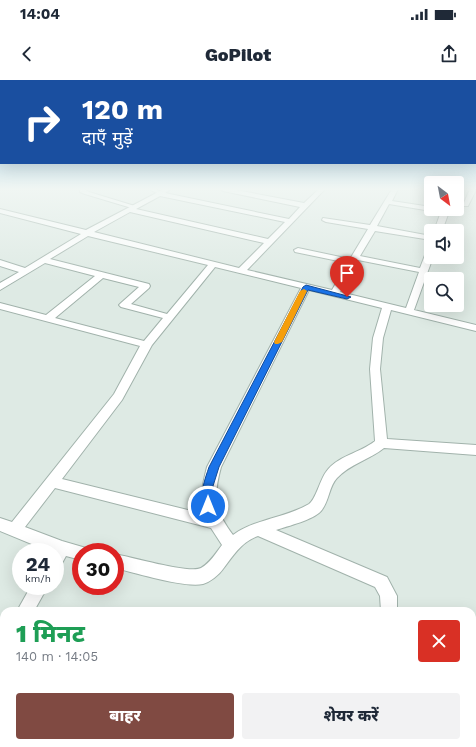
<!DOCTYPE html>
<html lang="hi">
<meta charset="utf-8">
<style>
:root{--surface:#fff;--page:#f2f2f3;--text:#1f2937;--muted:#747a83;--accent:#804a42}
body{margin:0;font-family:"Work Sans","Noto Sans Devanagari",sans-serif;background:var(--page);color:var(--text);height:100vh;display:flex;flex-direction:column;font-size:15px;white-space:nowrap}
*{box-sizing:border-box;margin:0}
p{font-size:13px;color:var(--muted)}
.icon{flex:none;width:22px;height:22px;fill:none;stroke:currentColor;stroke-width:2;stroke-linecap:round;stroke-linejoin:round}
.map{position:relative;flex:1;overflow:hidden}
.details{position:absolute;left:0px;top:527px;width:476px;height:140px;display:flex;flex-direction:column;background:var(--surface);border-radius:12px 12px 0 0;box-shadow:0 4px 16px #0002}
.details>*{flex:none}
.hud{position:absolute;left:0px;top:0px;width:476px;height:84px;box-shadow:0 4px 16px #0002;background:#1a4fa0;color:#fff;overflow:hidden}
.needle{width:26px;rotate:148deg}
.controls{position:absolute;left:424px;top:96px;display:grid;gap:8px}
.controls a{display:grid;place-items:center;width:40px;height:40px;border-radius:4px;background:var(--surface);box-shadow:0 4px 16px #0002;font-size:20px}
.speed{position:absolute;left:12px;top:463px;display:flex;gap:8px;font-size:20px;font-weight:700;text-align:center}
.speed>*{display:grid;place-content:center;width:52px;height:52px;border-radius:50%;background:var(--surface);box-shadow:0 4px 16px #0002;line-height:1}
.speed small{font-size:10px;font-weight:400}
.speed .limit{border:6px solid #d22;background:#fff;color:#111}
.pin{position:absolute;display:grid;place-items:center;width:34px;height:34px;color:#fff;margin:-41px -17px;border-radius:50% 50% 50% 0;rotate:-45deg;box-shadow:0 0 4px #0007}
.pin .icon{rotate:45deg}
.me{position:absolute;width:44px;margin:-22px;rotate:0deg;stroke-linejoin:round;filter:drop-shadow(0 0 3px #0008)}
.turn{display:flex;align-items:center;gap:14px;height:84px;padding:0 16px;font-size:18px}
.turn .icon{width:52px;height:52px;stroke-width:2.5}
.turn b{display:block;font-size:28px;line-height:34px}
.round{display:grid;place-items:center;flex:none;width:42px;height:42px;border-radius:4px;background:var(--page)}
.overview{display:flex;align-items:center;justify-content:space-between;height:68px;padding:0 16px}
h1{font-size:24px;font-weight:800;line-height:30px;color:#1e9e55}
.button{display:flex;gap:8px;margin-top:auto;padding:8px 16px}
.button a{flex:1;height:46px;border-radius:4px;background:var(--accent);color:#fff;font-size:16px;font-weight:800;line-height:46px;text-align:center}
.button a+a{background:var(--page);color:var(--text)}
.status{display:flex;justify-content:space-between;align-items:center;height:28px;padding:0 20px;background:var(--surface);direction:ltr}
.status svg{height:11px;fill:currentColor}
header{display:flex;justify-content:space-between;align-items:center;height:52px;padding:0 16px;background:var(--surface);font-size:18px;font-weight:800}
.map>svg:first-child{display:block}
</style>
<div class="status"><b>14:04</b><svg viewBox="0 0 49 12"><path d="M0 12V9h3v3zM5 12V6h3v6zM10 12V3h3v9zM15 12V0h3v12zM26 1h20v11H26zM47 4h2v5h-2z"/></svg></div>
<header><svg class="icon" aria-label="back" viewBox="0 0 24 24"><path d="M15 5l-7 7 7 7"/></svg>GoPilot<svg class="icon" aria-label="share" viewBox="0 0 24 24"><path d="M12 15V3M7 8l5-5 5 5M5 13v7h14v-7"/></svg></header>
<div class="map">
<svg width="476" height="667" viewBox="0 0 476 667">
<rect width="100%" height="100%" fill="#deeae4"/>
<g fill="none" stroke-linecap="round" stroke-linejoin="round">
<defs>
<path id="service" d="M80 109H84L89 112 138 127 135 129 85 114 80 112Z
M149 109H155L163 113 159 114Z"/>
<path id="minor" d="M164 109H171L165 113 289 139 300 127 223 111 220 109H231L304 123 319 109H325L247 190 332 210 348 183 295 172 294 170 298 168 350 179 368 149 326 142 322 140 323 138 370 145 392 109H398L392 121 431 127V129H435L431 131 389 124 377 146 431 156V160L375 151 360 176 420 188 427 170 431 168V177H433L414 230 476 245V251L391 230 383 258 380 289 387 359 476 365V375L384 368C369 380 350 384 337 398 329 406 329 422 321 431 313 440 288 446 276 450L387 497 397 516V531H381L380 516 375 507 258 456C241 462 233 476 223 489 219 495 210 502 203 504 184 508 136 493 115 488V474C131 477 190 494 201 488 210 483 216 473 222 465L211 448 55 408 25 447 62 461 86 468 88 472H81V480L66 476 61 485 55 487V472H51L0 451V438L12 442 114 314 140 266 0 229V223L46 235 95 196 45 183 0 210V203L19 192 0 186V180L25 188 81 154 0 133V129L86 150ZM160 116 285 142 268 159 136 129ZM130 132 264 163 239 188 94 152ZM88 156 208 185 167 234 131 224 149 208 150 206 149 204 50 179ZM358 180 419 192 406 228 340 212ZM215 187 301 208 207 387C203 403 199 418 204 434L62 399 122 320 152 265ZM103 198 139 207 121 223 119 225 121 227 163 238 144 261 55 238ZM309 210 382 228 373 258 370 289 375 361C360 373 337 376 326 392 320 400 316 419 309 424 285 438 255 439 233 455 214 430 213 417 221 387Z
M470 109 476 110 468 126H464L463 125Z
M442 129H450L442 151H434Z
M31 506H48L34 531H17Z
M4 557V580L0 582V559Z
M472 569 476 570V588L472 587Z"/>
</defs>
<use href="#service" stroke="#a1b2ab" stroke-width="2"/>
<use href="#minor" stroke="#a1b2ab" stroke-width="2"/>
<use href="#service" fill="#fff" fill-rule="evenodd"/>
<use href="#minor" fill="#fff" fill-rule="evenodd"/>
</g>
<linearGradient id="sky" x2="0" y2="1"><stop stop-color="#7fbcdf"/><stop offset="0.54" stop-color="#f0f6f3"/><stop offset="1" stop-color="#f0f6f3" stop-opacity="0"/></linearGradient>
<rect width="476" height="202" fill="url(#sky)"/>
<path fill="#1a73e8" stroke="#114b97" d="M306 205 351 217 347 219 308 210 219 387 213 406 214 426 212 430 208 431 204 430C198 417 205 399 209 387L303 207Z"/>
<path fill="#f59e0b" d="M304 209 307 211 282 262 278 264H275L274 262 300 211Z"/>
</svg>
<div class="controls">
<a><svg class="needle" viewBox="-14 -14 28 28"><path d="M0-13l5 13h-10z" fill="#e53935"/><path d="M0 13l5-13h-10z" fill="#747a83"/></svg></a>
<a><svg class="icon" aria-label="sound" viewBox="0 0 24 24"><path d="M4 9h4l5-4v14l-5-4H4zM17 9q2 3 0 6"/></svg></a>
<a><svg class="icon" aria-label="search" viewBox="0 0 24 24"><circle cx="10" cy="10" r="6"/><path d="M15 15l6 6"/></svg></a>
</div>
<div class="speed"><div>24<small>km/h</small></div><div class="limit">30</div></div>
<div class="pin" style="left:347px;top:217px;background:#d93025"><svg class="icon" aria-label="arrive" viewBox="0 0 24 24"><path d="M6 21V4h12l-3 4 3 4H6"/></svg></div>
<svg class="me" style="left:208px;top:426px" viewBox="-20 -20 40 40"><circle r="17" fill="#1a73e8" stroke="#fff" stroke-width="3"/><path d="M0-11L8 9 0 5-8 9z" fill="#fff"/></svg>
<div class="hud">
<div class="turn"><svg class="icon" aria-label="right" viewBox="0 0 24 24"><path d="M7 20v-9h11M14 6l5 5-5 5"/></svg><div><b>120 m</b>दाएँ मुड़ें</div></div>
</div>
<section class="details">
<div class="overview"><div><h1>1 मिनट</h1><p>140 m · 14:05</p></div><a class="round" style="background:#d93025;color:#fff"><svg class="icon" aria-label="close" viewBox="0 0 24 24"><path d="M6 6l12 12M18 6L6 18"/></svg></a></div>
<div class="button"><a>बाहर</a><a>शेयर करें</a></div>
</section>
</div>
